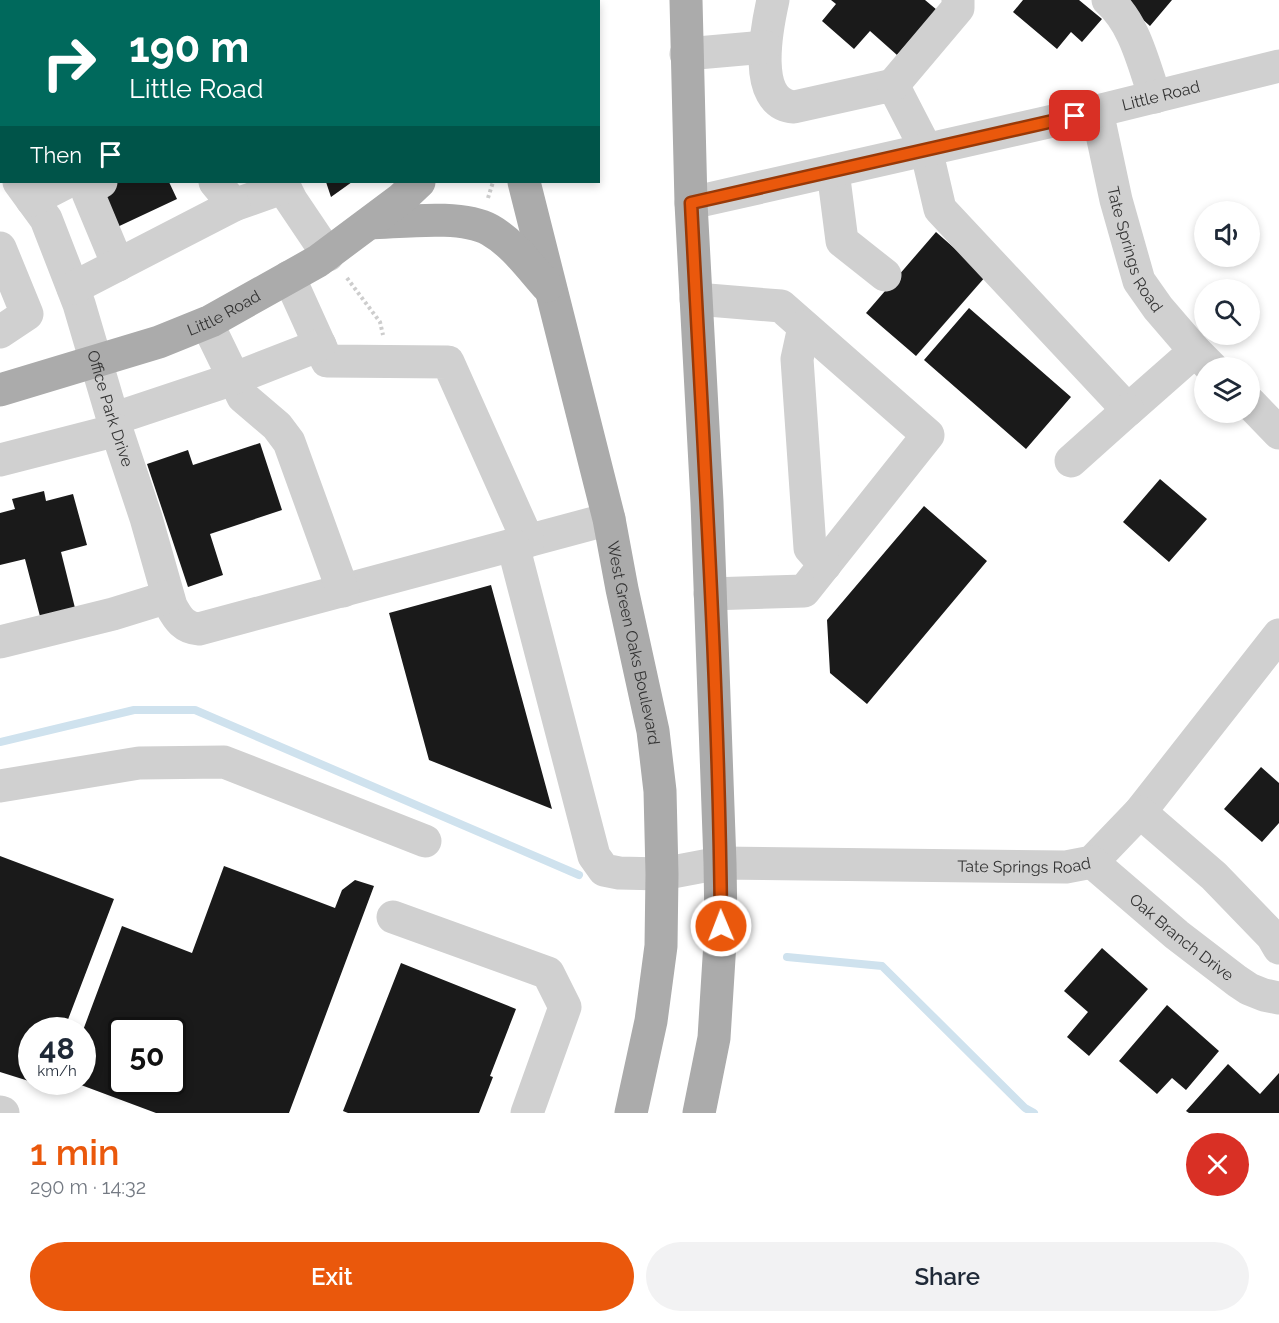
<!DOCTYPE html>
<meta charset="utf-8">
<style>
:root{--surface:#fff;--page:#f2f2f3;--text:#1f2937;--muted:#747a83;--accent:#ea580c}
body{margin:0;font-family:Raleway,sans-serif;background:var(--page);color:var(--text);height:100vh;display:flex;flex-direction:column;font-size:22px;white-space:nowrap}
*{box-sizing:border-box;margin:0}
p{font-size:20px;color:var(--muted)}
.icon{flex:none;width:33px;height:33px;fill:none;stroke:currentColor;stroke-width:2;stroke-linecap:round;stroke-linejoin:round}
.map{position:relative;height:1113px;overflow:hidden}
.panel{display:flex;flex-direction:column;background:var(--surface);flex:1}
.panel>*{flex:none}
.guide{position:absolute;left:0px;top:0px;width:600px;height:183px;box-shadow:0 3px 9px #0003;background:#00695c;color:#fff;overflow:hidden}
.buttons{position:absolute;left:1194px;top:201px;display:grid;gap:12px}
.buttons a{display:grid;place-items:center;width:66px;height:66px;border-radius:50%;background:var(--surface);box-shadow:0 3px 9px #0003;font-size:30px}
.speed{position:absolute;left:18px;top:1017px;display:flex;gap:12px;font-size:30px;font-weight:700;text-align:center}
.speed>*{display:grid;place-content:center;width:78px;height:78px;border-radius:50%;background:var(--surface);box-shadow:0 3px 9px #0003;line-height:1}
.speed small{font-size:15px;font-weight:400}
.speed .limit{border:3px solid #111;border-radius:9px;background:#fff;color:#111}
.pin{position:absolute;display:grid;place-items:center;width:51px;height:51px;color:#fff;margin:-26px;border-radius:12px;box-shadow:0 3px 9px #0006}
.me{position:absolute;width:66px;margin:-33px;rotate:359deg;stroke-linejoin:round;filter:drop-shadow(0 0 4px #0008)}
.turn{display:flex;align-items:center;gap:21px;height:126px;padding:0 30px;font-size:27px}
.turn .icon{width:78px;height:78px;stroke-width:2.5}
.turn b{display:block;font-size:42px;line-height:51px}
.then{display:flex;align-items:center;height:57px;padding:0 30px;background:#0003;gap:12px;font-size:22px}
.round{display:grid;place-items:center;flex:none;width:63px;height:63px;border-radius:32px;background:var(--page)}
.head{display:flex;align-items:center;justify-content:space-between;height:102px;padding:0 30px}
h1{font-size:36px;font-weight:600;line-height:45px;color:var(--accent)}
.button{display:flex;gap:12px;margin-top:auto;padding:12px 30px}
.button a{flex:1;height:69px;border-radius:36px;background:var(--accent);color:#fff;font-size:24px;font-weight:600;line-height:69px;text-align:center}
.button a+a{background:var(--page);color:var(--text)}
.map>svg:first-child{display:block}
</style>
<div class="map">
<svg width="1279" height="1113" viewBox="0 0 1279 1113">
<rect width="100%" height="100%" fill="#fff"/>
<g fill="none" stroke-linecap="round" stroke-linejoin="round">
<path stroke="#cfe2ee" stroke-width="8" d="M0 742 134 710H195L579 875
M787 957 882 966 1025 1108 1034 1113"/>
</g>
<path fill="#1a1a1a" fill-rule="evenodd" d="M831 0H925L937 10 897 55 870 31 854 49 822 21 836 4Z
M1023 0H1079L1102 19 1082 42 1071 32 1057 49 1013 12Z
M1121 0H1172L1150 26Z
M119 182H169L177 199 113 229 97 191Z
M326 182H352L331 197Z
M936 232 986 276 916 356 866 313Z
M969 308 1071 397 1026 449 924 360Z
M260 443 282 510 210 534 223 575 188 587 147 464 188 450 193 465Z
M1160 479 1207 519 1169 562 1123 522Z
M44 491 46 501 73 494 87 545 61 552 77 616 42 624 25 559 0 565V513L15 509 12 499Z
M924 506 987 561 867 704 830 673 827 620Z
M491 585 552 809 429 760 389 613Z
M1261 767 1279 783V823L1262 842 1224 809Z
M0 856 114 899 64 1030H32V1082L0 1072Z
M224 866 335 908 342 890 355 880 374 886 289 1113H156L73 1082H82V1033L122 926 192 953ZM122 1030H172V1082H122Z
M1102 948 1148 989 1089 1056 1067 1037 1088 1012 1064 991Z
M401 963 516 1009 490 1076 493 1077 479 1113H348L343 1111Z
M1167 1005 1219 1051 1186 1090 1172 1078 1157 1094 1119 1061Z
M1228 1064 1260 1094 1279 1073V1113H1189L1186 1111Z"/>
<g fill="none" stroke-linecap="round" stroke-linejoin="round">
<path stroke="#cdcdcd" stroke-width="4" stroke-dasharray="3 3" stroke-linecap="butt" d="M488 198 493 182
M347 278 380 322 383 335"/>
<g stroke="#d0d0d0" stroke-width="33">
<path d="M773 0C767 27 751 104 794 107L893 85 926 149 940 209 1128 410 1195 351"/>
<path d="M1108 0C1135 24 1143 63 1155 97"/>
<path d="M3 2 6 0"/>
<path d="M219 2 221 0"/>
<path d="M261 2V0"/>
<path d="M686 54 765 47"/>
<path d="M893 85 958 8V0"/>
<path id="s1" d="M1097 111 1116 200 1139 281 1158 308 1195 351 1212 368"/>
<path d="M0 157 2 159"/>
<path d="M833 171 842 241 885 275"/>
<path id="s2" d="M19 182 46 219 79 304 113 419 146 518 171 606C178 619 184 628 199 629L609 519"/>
<path d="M101 182 90 187 88 193 118 265"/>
<path d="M282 182 291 200 328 255"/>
<path d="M32 200 67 182"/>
<path id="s3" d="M691 203 1097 111 1279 66"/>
<path d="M234 205 285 187"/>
<path d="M0 248 27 314 0 332"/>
<path d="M289 277 327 361 448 362 528 541"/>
<path d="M73 288 234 205 215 182"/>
<path d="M696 299 781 306 928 435 804 591 710 594"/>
<path d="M207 323 243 397 277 426 289 442 343 591"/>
<path d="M804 327 797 359 810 548 825 565"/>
<path d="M1250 403 1279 433"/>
<path d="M113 419 233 379 320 345"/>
<path d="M0 460 117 430"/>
<path d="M1071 461 1128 410"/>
<path id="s4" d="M513 545 594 856 604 870 619 873 662 874 720 863 1066 867 1092 862 1140 812 1279 635"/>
<path d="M0 642 113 614 168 597"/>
<path d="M0 786 139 763 224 762 425 841"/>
<path d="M1140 812 1214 876 1272 936 1279 948"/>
<path id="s5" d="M1092 862 1177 935 1237 981 1249 989 1264 995 1279 998"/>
<path d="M393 917 548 973 565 1007 527 1113"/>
<path d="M0 1112 3 1113"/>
</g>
<g stroke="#ababab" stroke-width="33">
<path d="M489 0V2"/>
<path d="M563 0H579"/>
<path d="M686 0 691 203 707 502 720 863 721 926 714 1038 699 1113"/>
<path d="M91 2 92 0"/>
<path d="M0 80 2 79"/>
<path id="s6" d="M524 182 609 519 622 589 653 731 660 791 662 874 661 946 651 1021 631 1113"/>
<path d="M370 223C403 222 461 214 490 230 513 243 530 267 547 286"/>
<path id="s7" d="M0 390 159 342 211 321 318 261 401 199 419 182"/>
</g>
</g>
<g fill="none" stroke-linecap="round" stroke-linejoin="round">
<defs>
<path id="route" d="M721 926C719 685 703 444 691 203L1075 116"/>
</defs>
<use href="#route" stroke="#983908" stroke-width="15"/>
<use href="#route" stroke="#ea580c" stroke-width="10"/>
</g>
<g text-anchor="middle" stroke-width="6" stroke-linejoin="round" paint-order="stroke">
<g font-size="16" fill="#333" stroke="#fff">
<text dy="6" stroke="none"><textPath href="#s3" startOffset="482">Little Road</textPath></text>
<text dy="6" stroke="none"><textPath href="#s1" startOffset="144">Tate Springs Road</textPath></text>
<text dy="6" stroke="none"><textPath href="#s7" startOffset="237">Little Road</textPath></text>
<text dy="6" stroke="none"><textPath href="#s2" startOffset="246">Office Park Drive</textPath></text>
<text dy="6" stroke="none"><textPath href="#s6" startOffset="474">West Green Oaks Boulevard</textPath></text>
<text dy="6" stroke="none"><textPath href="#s4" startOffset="760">Tate Springs Road</textPath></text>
<text dy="6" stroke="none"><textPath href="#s5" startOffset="117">Oak Branch Drive</textPath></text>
</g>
</g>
</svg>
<div class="buttons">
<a><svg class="icon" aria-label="sound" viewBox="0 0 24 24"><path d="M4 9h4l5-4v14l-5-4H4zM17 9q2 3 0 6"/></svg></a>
<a><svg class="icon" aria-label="search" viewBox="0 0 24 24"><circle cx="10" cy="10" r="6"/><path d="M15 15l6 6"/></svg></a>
<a><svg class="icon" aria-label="layers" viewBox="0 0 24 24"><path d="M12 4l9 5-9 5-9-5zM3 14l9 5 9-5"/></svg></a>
</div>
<div class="speed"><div>48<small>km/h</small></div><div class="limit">50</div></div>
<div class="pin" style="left:1075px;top:116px;background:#d93025"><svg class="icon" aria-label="arrive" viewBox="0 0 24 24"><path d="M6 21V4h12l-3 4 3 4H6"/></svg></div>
<svg class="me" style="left:721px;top:926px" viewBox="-20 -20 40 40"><circle r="17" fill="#ea580c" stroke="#fff" stroke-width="3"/><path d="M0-11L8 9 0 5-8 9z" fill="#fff"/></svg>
<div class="guide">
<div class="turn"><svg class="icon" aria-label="right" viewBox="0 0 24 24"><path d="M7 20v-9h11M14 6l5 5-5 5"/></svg><div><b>190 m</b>Little Road</div></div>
<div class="then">Then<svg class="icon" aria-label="arrive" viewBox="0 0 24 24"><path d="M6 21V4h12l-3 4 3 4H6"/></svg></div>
</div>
</div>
<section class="panel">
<div class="head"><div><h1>1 min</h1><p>290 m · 14:32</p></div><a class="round" style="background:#d93025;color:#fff"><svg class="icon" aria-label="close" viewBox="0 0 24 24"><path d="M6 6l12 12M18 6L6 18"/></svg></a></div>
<div class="button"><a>Exit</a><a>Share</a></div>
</section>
